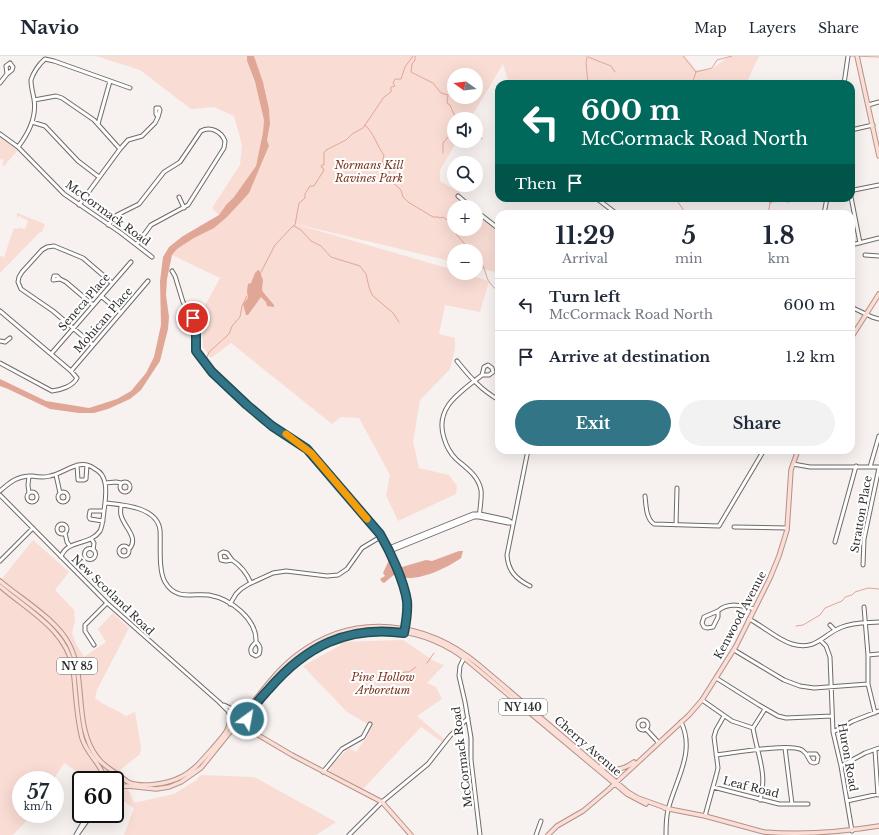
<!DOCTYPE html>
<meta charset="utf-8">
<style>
:root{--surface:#fff;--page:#f2f2f3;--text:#1f2937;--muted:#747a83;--line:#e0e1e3;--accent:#327586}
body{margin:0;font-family:"Libre Baskerville",serif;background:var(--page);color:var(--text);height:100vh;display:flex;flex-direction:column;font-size:15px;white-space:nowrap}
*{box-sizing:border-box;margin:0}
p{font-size:13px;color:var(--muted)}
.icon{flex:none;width:22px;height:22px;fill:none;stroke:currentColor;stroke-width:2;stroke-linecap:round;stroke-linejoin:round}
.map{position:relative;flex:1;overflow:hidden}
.panel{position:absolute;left:495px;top:154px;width:360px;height:244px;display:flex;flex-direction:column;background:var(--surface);border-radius:12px;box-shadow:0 4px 16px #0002}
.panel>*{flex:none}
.hud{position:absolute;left:495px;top:24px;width:360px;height:122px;border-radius:12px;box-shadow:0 4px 16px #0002;background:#00695c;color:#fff;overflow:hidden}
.needle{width:26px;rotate:284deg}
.controls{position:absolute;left:447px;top:12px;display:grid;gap:8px}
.controls a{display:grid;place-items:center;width:36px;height:36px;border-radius:50%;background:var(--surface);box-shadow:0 4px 16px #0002;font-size:20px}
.speed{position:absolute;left:12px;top:715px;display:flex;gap:8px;font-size:20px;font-weight:700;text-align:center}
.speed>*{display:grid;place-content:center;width:52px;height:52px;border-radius:50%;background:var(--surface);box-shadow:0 4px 16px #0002;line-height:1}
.speed small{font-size:10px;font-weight:400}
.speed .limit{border:2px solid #111;border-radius:6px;background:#fff;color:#111}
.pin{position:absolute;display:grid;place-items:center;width:34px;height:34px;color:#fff;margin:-17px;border:2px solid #fff;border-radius:50%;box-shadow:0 1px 4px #0007}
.me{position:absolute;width:44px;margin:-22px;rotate:32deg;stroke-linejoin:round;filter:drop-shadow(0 0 3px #0008)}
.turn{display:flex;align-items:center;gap:14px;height:84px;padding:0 20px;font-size:18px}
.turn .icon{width:52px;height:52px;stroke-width:2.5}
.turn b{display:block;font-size:28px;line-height:34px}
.then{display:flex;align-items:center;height:38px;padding:0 20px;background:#0003;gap:8px;font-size:15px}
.eta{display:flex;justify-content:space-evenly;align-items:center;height:68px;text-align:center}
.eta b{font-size:24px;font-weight:700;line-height:28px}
.button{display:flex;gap:8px;margin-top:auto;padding:8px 20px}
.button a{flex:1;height:46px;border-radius:24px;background:var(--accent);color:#fff;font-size:16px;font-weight:700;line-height:46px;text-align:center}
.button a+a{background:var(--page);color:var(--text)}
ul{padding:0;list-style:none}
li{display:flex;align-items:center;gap:12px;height:52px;padding:0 20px;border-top:1px solid var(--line)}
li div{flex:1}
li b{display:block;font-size:15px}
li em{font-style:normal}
header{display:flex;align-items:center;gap:24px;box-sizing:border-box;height:56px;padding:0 20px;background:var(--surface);border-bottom:1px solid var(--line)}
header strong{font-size:19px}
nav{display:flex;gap:22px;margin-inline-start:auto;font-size:14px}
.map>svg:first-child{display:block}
</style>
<header>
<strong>Navio</strong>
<nav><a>Map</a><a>Layers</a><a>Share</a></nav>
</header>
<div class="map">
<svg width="879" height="779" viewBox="0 0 879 779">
<rect width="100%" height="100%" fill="#f7f1f0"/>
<path fill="#f9dcd4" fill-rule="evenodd" d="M96 0H247V5L258 37 264 64 263 76 256 110 234 141 226 149 219 159 212 152 240 109 242 89 234 60 214 51 191 53 140 14Z
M254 0H685L696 14 712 13 730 0H759L746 28H509L503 8 470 63H454V85H457L440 114V125L461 137 462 147 468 151H454V173H476V156L499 174V204L496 216 476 211V195H454V206L288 166 454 214V217H463L489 225 480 256 445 249 439 278 455 282V293L450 313 420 344 413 386 419 412 449 419 457 430 456 438 398 465 386 439 390 419 359 362 341 361 332 368 231 287 211 302 203 291 202 271V255L220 222 172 199 177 193 227 161 248 137 264 103 269 90 267 84 270 68 269 53 263 26ZM454 19H476V41H454Z
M0 81 18 94 4 110 2 109 4 104 0 103Z
M17 157 45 168 42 176 39 177 0 217V200L4 201 14 172 18 173 19 172 25 173 28 165 19 160 17 163Z
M33 484 69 516 55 534 74 554 75 564 72 577 76 588 84 601 106 586 98 573 113 557 129 572 97 634 95 642C104 650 116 653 126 660L135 656 141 691 140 698 120 714 134 747 174 738 195 725 201 719 254 721 336 766 316 779H124L134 752 115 740V724H90L64 707 53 724H21V758H33L13 779H0V525Z
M403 584 434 605 444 609 427 627 436 631 442 643 417 660 445 684 442 686 421 671 363 733 328 715 334 707 349 692 356 696 366 682 371 670 347 656 303 610 341 589 340 586Z"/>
<path fill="#e1a796" d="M247 0H254L263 26 269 53 270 68 267 84 269 90 249 137 240 147 227 161 214 172 194 182 177 193 172 199 167 223 166 239 169 261 168 273 160 305 141 334 130 343 108 353 94 357H79L50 353 8 333 0 330V323L46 345 89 352 117 343 131 335 146 317 154 301 161 269 160 225 163 201 169 191 183 180 219 159 226 149 234 141 256 110 263 76 264 64 255 26 247 5Z
M258 214H259L263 224 262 233 263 236 274 249V251L267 250 266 246 261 241 248 259H246L243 248 248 242 247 235 248 228 251 227 255 217Z
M459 495H463L461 502C447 512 418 526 401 521L399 515 400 512 402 511 426 504 432 505Z
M389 504H391L395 518 384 527 382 526 380 523 385 520 383 517Z"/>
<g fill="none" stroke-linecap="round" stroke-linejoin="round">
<path stroke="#e1a796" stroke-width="1" d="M415 0V4L412 8 411 16 433 27 441 37 448 39 447 47 450 49 456 63
M683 0 696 16 712 12 717 4 732 0
M850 0 879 1
M587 1 586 7 588 28
M588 1 611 10 615 16
M692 28 696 16
M365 69C374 77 377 90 384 99L382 107 389 115 390 124 401 134 403 141 408 146 433 161H438L440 162 443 161 454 169
M476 76 479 78V80L482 83
M443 97V87L454 74
M677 142 678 146 686 158
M770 147 776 144 789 146 799 142
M768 158 770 147 768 142
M294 170 301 174 311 185 321 190 331 201 360 210 366 218 369 231 372 239 393 257 399 266
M455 173 456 178 471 195
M476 200 480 202V206C486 212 485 221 490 227 493 231 496 233 499 237
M260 218 275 189 292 171 295 169 299 147 305 142V138L310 130H314L324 114 323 112 321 111 322 109H324V97L326 94 346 84 352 78 363 72 384 41 391 36V31L395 30 393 27 395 23H401L405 11 413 0
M206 304 209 296 229 278 232 270 240 261 242 250 247 240
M796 570 803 569 820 559 825 552 842 545 845 541 852 539 855 536 868 532 879 533
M427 607 434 597
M399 617 400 618 405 616H409L416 611"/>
<defs>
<path id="minor" d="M10 7 13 11 12 14 7 18 6 10Z
M0 27 7 18
M844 28 848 0
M34 44 56 40 62 42 94 64 120 93
M868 49 879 46
M156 52H159L160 54 158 61 156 58Z
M32 66 45 70 78 105 99 121
M98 68 110 25
M851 74 873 69
M0 78 18 91 64 138 121 177 152 201
M18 91C28 78 37 61 34 43 33 37 31 31 31 24 33 17 39 8 45 3L54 5 130 32
M851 137 854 134 879 129
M458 140 471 151
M179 141 184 152
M851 141 860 187
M596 142 617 158
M79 149 120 93 128 84 142 80 155 67 158 61
M476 155 499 173
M824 158 827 142
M108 169 117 159 139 148 164 116 180 106 201 75C210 70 221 75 225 85L224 92 188 149 151 169 137 188
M851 189 879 182
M865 199 879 200
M172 215 175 220 183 246 195 265 196 295 212 316 247 349 273 370 307 393 380 478C390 495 405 528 407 547 408 556 406 566 405 575
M54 220H57L60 223 53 224Z
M60 223 66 226 93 249
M101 240 121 257
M851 251 872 261 879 263
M0 255 71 315 77 322C73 330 61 334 52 335L0 307
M0 285 5 286 10 282
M93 289 53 255 21 233 18 226 19 221 22 216 42 194 47 191 54 190 83 202 112 227
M51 298 131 206
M457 305C470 321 481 334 499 344
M488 309 492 312 493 316 489 319H482L484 311Z
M71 315 148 225
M528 394 507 499C508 515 516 523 530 530
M793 408 810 411H879
M77 409 78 424H84L86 423 87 409
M870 411 879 380
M56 419 60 437
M29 420 28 429 29 437
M120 431a5 5 0 1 1 10 0a5 5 0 1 1-10 0Z
M105 427 116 426 121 427
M0 435C10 426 17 420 32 420 38 421 44 422 50 420 66 417 79 401 95 413 101 416 104 421 105 427 107 436 105 446 104 455 103 462 103 469 100 475 90 490 67 483 61 501
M58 441a5 5 0 1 1 10 0a5 5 0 1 1-10 0Z
M27 441a5 5 0 1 1 10 0a5 5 0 1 1-10 0Z
M0 439 107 547 219 646 228 655 231 662
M645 440C646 449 646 463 654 468L719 470 764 394
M105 447C124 449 157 451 160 474 161 488 158 514 165 526 176 545 193 537 209 539 231 543 257 563 256 586
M121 449C121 452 120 456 121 459 123 470 140 482 129 493
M479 461C480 452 482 442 481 434 478 419 466 412 456 403 451 398 446 389 444 382 434 351 461 336 482 319
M103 465 90 463 89 461 90 455H104
M57 473a5 5 0 1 1 10 0a5 5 0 1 1-10 0Z
M676 469 677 432
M734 471 787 472
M65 477 67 486 70 490
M92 484 94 487 93 494
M835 486 856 410
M119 495a5 5 0 1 1 10 0a5 5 0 1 1-10 0Z
M389 492 473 458H480L508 464 511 466
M84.5 498a5.5 5.5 0 1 1 11 0a5.5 5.5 0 1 1-11 0Z
M390 495 474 461H479L508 467H513
M223 496 227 497 232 504 226 505 221 504 220 498Z
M232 504C240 509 247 518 251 527
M0 505 33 472
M863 509 864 483 879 412
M230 548 236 538 241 533 249 528 273 517 286 515 327 520 338 519 347 513 362 492 382 480
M864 551 868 599V628L875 657
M718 555V561L713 571 707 572 704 571 702 567 704 561Z
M718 555C728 546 742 549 754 553
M749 563C763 570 778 584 792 588 817 595 823 578 842 571 854 566 867 567 879 566
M830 569 835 574
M821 585 826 590 830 601 833 676 841 710 852 775
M256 586C260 589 261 593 259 598L256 600 252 598C249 593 252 590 256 586Z
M94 589 85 575V569L107 547
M734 594 784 624 800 630 814 632 868 628
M868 599 879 598
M465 600 460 610 459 620 465 646 471 682V704L480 779
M716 622 759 649 778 660 786 662 832 660
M702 644 732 665 753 672
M224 649 239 656
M638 669a5 5 0 1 1 10 0a5 5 0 1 1-10 0Z
M646 673 658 686
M833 676 853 665 879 655
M785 692 792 748
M875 694 878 739
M716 699C734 697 789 687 802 694 808 698 807 701 811 706L814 707 817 706 818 701 816 698H808
M841 710 865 697 879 692
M323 716 342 693 363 681 370 668
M713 731 779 748H808
M760 744C768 719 757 697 753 672L765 653
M847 745 879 738
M705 760 716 720 718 712 714 681 716 674 724 660
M76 779 88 758
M77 779 92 758
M349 779 382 746 428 708 450 680 468 662
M536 779 541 765
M666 779C666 771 666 762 668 754 675 725 696 696 681 666"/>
<path id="major" d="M857 0 879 100
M851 282 879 238
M0 525C21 543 56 563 69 588 87 622 73 670 97 701 103 710 112 714 120 720 123 722 125 724 128 726 141 732 168 728 181 721 194 715 202 704 212 693 217 687 223 681 227 674 230 669 229 661 234 658 238 654 243 656 248 653 263 634 277 614 297 599 355 555 426 565 479 609L628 736 638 742 666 752
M0 530C27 554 66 573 73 612 76 635 76 659 82 682 87 699 102 708 105 724
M247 663C252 650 263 640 272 629 321 571 399 556 463 601L627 738 646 748
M231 665 232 668 236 672 253 676 292 699 382 746 411 779
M240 672 245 669 247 664 245 658 241 656
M601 710C613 716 623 714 634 706
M105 724 108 717 114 716
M115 731 128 730 156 733 169 731 181 726 201 712 230 676 237 672
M116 731 120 727 119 719
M664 752 705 760 764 776C801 779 842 776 879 770
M548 779 557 770 583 755 608 734 689 659 702 644 736 590 770 522 779 500 787 474 791 414 798 394"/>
</defs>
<use href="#minor" stroke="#6f6b69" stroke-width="5"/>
<use href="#major" stroke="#b39289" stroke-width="5.5"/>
<use href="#minor" stroke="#fff" stroke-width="3"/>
<use href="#major" stroke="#fbded6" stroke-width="3.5"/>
</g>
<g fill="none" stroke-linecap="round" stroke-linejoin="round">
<defs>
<path id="route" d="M193 262 196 269V295L212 316 247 349 272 370 307 393 380 478C390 495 404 525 407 545 408 556 406 567 404 577 347 569 305 591 269 633 260 643 252 651 247 663"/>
</defs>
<use href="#route" stroke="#204c57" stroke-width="10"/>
<use href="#route" stroke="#327586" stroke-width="7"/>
<path stroke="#f59e0b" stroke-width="7" d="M286 378 311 397 367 463"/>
</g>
<g text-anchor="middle" stroke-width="4" stroke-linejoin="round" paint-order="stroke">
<g fill="#fff" stroke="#6e6d6d" stroke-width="1">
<rect x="57" y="602" width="40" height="16" rx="3"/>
<rect x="499" y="643" width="48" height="16" rx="3"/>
</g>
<g font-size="10" font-weight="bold" fill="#302e2e">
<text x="77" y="614">NY 85</text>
<text x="523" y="655">NY 140</text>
</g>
<g font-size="11" font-style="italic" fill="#78331e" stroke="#fff">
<text x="369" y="113">Normans Kill<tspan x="369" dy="13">Ravines Park</tspan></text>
<text x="383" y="625">Pine Hollow<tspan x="383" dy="13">Arboretum</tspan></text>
</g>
<g font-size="11" fill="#302e2e" stroke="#fff">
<text transform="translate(108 157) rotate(36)" y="4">McCormack Road</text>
<text transform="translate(84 246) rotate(-49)" y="4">Seneca Place</text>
<text transform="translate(103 264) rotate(-49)" y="4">Mohican Place</text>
<text transform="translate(861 458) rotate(-80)" y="4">Stratton Place</text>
<text transform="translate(113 539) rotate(44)" y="4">New Scotland Road</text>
<text transform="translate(740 559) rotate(-62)" y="4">Kenwood Avenue</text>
<text transform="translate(588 690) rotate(41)" y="4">Cherry Avenue</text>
<text transform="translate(462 701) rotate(-97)" y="4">McCormack Road</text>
<text transform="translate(848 701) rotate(80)" y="4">Huron Road</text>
<text transform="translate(751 731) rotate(14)" y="4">Leaf Road</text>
</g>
</g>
</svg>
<div class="controls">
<a><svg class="needle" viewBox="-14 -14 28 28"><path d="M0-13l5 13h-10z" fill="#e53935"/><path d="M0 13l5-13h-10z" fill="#747a83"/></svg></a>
<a><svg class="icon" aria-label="sound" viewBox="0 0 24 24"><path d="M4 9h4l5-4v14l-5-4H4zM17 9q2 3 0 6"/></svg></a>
<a><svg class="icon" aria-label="search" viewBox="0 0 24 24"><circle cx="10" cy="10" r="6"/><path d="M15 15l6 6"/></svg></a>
<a>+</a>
<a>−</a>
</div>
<div class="speed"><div>57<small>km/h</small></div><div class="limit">60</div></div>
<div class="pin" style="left:193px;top:262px;background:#d93025"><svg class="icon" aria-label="arrive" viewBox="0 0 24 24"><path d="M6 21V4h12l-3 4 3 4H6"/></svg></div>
<svg class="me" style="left:247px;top:663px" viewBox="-20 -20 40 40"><circle r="17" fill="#327586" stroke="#fff" stroke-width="3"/><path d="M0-11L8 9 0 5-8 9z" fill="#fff"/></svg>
<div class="hud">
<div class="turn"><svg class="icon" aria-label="left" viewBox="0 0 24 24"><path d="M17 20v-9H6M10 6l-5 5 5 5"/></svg><div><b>600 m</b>McCormack Road North</div></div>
<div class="then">Then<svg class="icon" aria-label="arrive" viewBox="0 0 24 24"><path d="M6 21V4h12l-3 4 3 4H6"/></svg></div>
</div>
<section class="panel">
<div class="eta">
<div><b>11:29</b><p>Arrival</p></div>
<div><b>5</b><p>min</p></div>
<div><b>1.8</b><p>km</p></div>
</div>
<ul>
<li><svg class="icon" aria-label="left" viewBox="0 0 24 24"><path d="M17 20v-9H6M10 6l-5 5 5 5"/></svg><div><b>Turn left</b><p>McCormack Road North</p></div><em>600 m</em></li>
<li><svg class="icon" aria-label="arrive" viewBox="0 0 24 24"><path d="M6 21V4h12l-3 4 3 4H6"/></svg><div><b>Arrive at destination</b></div><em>1.2 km</em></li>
</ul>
<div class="button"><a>Exit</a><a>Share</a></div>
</section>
</div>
